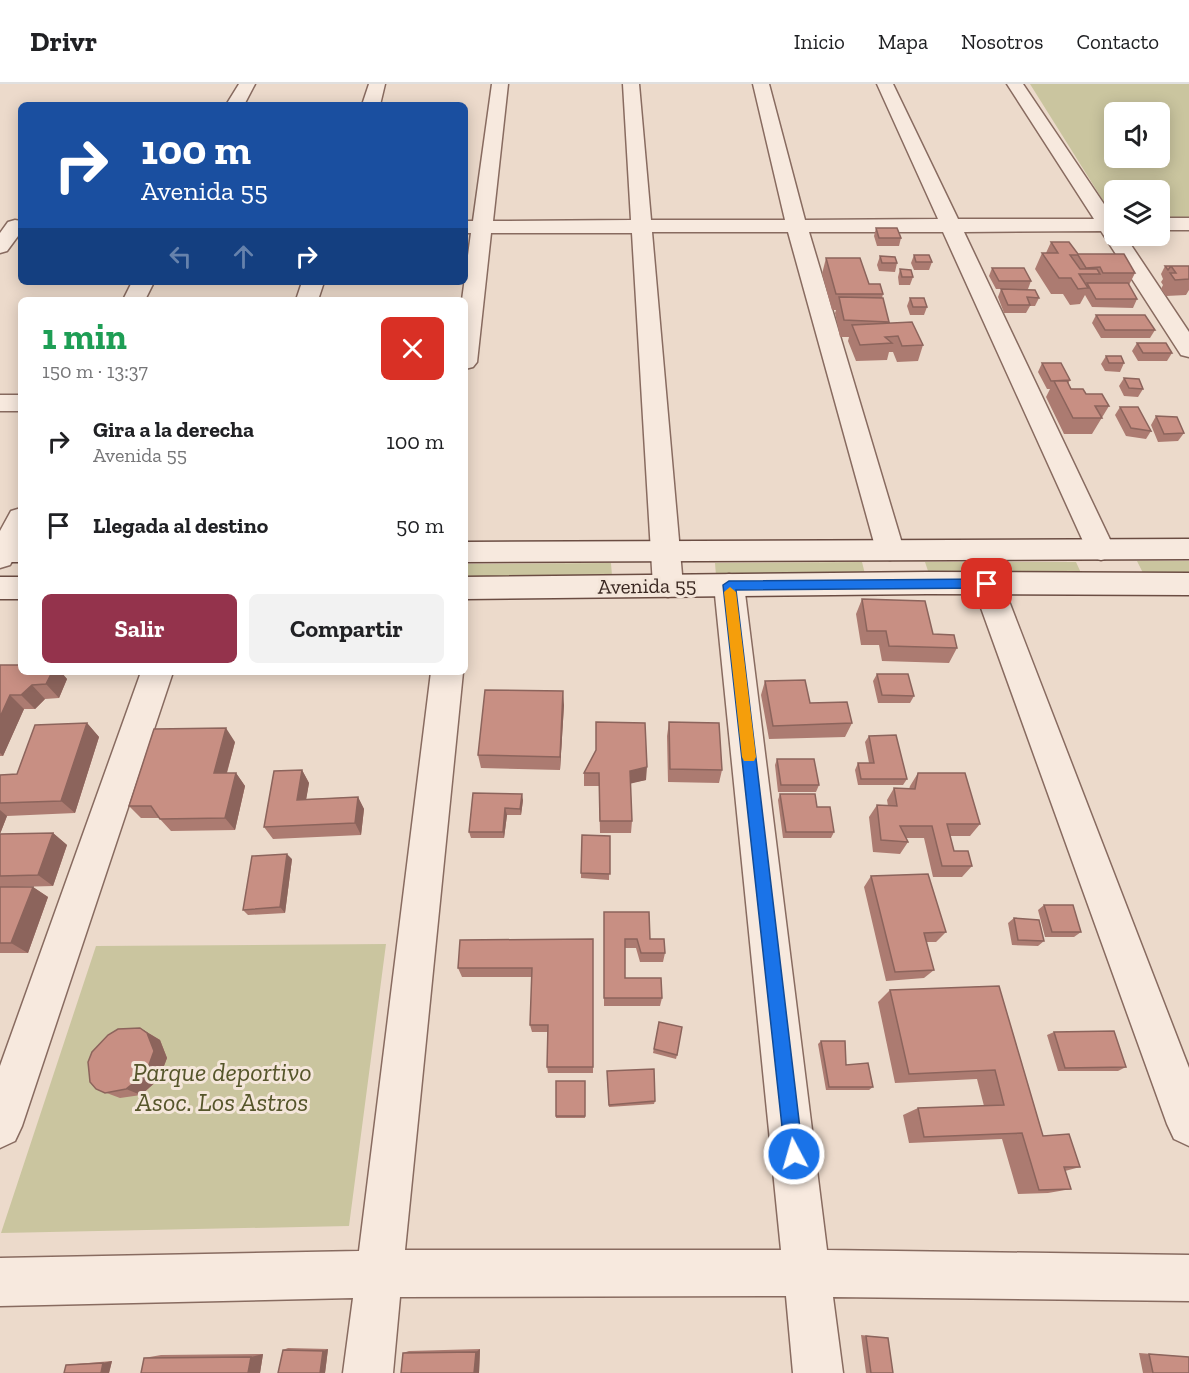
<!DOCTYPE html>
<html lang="es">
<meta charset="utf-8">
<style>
:root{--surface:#fff;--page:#f2f2f2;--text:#202124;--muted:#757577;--line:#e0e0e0;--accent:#94334c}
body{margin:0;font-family:"Zilla Slab",serif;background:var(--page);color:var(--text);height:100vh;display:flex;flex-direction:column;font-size:22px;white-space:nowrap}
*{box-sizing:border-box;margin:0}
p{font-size:20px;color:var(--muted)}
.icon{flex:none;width:33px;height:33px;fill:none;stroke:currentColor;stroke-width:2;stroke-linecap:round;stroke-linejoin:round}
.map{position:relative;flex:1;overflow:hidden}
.sheet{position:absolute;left:18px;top:213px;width:450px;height:378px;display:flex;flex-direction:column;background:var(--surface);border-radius:9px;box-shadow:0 3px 15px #0003}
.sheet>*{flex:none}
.guide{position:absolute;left:18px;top:18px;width:450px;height:183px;border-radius:9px;box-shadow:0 3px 15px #0003;background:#1a4fa0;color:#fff;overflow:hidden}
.buttons{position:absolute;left:1104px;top:18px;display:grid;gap:12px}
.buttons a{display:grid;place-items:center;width:66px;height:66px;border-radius:9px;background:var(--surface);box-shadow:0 3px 15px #0003;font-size:30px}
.pin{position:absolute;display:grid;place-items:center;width:51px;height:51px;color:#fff;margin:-26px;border-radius:12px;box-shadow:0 3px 9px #0006}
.me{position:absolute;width:66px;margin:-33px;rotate:354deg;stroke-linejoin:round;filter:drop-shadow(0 0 4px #0008)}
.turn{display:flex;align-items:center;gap:21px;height:126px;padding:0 24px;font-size:27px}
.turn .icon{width:78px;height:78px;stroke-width:2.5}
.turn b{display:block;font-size:42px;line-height:51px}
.lanes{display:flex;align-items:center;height:57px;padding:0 24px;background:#0003;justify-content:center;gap:30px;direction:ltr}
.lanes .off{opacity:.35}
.round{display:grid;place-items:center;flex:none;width:63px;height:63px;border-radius:9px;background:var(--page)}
.headline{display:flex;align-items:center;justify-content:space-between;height:102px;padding:0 24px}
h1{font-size:36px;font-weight:700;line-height:45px;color:#1e9e55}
.button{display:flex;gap:12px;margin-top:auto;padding:12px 24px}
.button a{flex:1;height:69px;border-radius:9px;background:var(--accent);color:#fff;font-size:24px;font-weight:700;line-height:69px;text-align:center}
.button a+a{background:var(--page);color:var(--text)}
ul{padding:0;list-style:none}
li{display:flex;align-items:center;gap:18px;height:84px;padding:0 24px}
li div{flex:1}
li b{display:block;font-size:22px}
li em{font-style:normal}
header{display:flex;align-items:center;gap:36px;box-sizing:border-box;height:84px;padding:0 30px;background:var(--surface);border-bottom:2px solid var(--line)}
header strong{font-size:28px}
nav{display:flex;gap:33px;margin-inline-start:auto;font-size:21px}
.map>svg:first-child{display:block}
</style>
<header>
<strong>Drivr</strong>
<nav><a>Inicio</a><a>Mapa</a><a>Nosotros</a><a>Contacto</a></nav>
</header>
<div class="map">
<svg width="1189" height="1289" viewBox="0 0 1189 1289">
<rect width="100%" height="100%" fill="#ecdacb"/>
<path fill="#cac59f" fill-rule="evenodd" d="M1030 0H1189V134H1160V106H1114V134ZM1114 28H1160V74H1114Z
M1137 477H1189V490L1143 489Z
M862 478 865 490 716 492 715 479Z
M925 478H1076L1081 489 929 490Z
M611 479 612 492 465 493V480Z
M386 860 349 1142 1 1149 96 862Z"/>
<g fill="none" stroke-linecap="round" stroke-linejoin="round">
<defs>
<path id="street" d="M239 0H255L244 21H226Z
M369 0H385L380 21H362Z
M492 0H508L493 137 631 136 623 0H639L651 136H785L753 0H769L805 136 938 135 877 0H893L958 135H1094L1007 0H1023L1114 135V152H1125L1189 248V273L1181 271 1101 147 964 148 1115 466 1111 473 1101 476 1091 473 1087 466 943 148H809L904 466 900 473 890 476 880 473 876 466 788 148H652L683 502 678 510 668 513 658 510 653 502 632 149H491L477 278 473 283 465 285V216H462L471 149H465V137H473Z
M1160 134H1189V146H1160Z
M15 136 21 137V148L7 167 0 169V149L8 138Z
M132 198H154L145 216H123Z
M302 198H324L318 216H296Z
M0 311H21V327H0Z
M21 424V461L10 481 0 484V447L11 427Z
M987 488 997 491 1002 499 1189 984V1062L1174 1055 1167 1040 972 499 977 491Z
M729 490 739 493 744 501 827 1166 1189 1171V1217L833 1213 843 1289H793L786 1212 400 1213 393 1289H343L353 1214 0 1222V1174L359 1167 431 588H463L405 1166H781L714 501 719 493Z
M141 588H173L22 1042 15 1057 0 1064V982Z"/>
<path id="secondary" d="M1189 455V475L465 478V458Z
M0 458H21V478H0Z
M927 488 1189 489V511L927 510 465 515V493Z
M0 493H21V515H0Z"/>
</defs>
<use href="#street" stroke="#886b60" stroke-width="3"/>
<use href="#secondary" stroke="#6b4d43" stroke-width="3"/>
<use href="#street" fill="#f7e9de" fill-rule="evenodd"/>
<use href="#secondary" fill="#f7e9de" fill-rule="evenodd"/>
</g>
<path fill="#ac7b71" d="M876 144 901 154 899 162H877L874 152Z
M1051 158 1078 170 1135 189 1129 201 1137 215 1133 224 1092 223 1085 211 1080 220 1070 221 1063 210H1051L1035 185 1042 169H1046Z
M914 171 932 178 929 186H914L911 179Z
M880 172 897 179 895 188 879 187 877 181Z
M826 174 883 210 882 214 889 238V239L923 261 918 277 897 278 893 268H889L887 276 856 277 848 257 849 253H840L835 229 836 226H832L822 190Z
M1165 182H1189V206L1186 211 1166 212 1161 205 1163 201 1161 198 1163 195 1161 190Z
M992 184 1031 197 1028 205H1002L1039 214 1035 222H1030L1026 229H1004L998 213 1001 205H996L989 192Z
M900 185 913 193 910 201H899L898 193Z
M910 214 927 223 924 231H910L907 222Z
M1096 231 1155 246 1150 254H1101L1092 239Z
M1137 259 1172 269 1167 277H1138L1132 267Z
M1106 272 1124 279 1120 288 1105 287 1101 280Z
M1042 279 1070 296 1068 300 1071 305 1086 310 1109 322 1092 350H1064L1046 313 1050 305H1047L1038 288Z
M1124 294 1143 305 1138 313 1124 312 1119 302Z
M1120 323 1151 347 1146 355 1126 352 1115 331Z
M1156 332 1184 349 1178 357 1158 358 1151 341Z
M862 515 933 550 957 564 949 579 882 577 879 561H861L856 530Z
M0 581 21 588H61L67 595 59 614 45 615 35 625H24L3 672H0Z
M877 590 914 612 910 619H878L873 597Z
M765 597 852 639 845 653 769 655 761 611Z
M564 621 560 686 481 684 478 671Z
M669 638 722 686 719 699 668 698 667 652Z
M87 639 99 653 75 729 7 732 0 750 53 749 67 761 53 802 16 803H33L48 813 28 869H0V691L17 690Z
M869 652 907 695 903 701H858L855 686 858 679H869L865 658Z
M235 658 227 689H236L245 702 235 746 171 747 159 734H141L129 722Z
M596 667 646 696 630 699 632 737 631 749H600L599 702H584V689Z
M777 675 819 701 816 708H778L775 681Z
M302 686 309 699 306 715 358 713 364 725 361 751 273 755 264 743Z
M918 689 980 740 970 752H950L954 767 972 782 962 793H933L924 754H906L908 758 900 770 873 768 869 733 877 721 888 722 887 716 894 704 909 705 910 702Z
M473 709 523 716 521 731H507L504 754H471L469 748Z
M780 710 817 723 834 748 831 754H783L778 716Z
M610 752 609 796 581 794V789Z
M292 775 285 829 248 831 243 826Z
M871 792 946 848 936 858H926L934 886 924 894 886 897 864 803Z
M1044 821 1081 848 1074 853H1045L1038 826Z
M604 828 650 855 665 869 663 878H640L636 864H625V894L662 914 660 922H604Z
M1014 834 1044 857 1038 862 1012 861 1008 839Z
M593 855V989H548L547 983 548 948H532L530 941 532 893H462L458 884Z
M999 902 1043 1052 1080 1083 1065 1087 1071 1105 1048 1109 1018 1110 1002 1055 909 1059 903 1031 918 1024 984 1022 977 995 895 999 878 918 890 906Z
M659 938 677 971 676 975 653 969Z
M140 944 160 956 167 974 159 995 141 1011 120 1014 96 1005Z
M1054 948 1126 983 1118 987H1058L1047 951Z
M821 957 846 981 873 1003 869 1006H826L818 960Z
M607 990 655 1017 654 1020 609 1023Z
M585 997V1034H556V1032Z
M861 1251 888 1254 893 1289H866Z
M288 1264 328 1265 325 1289H278L283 1266Z
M480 1265 479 1289H401L403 1269 409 1267Z
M1139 1269 1189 1273V1289H1143Z
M263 1270 260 1289H141L144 1274 161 1271Z
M112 1277 109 1289 66 1281 76 1280Z"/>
<path fill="#8c645c" d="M52 588H61L67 595 59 614 46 600Z
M32 601 45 615 35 625 21 611Z
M563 607 564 621 560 686V673Z
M10 611 24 625 3 672 0 669V633Z
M87 639 99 653 75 729 61 717Z
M226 644 235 658 223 702 214 689Z
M647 683 646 696 629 700 630 687Z
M302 686 309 699 304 728 297 716Z
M236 689 245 702 235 746 225 734Z
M522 710 523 716 521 731 520 725Z
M358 713 364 725 361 751 355 739Z
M505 724 507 731 504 754 503 748Z
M0 726 7 732 0 750Z
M53 749 67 761 53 802 38 791Z
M287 770 292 775 285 829 280 823Z
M33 803 48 813 28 869 11 859Z
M140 944 160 956 167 974 159 995 141 1011 126 1005Z
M328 1265 325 1289H320L323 1267Z
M480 1265 479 1289H474L476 1268Z
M263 1270 260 1289H248L251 1273Z
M112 1277 109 1289H101L103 1279Z"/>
<path fill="#c88f83" stroke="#8c645c" stroke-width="1.5" d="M876 144H897L901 154H879Z
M1051 158H1069L1078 170H1124L1135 189H1103L1100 183 1086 184 1078 171H1070L1080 185H1097L1100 190H1079L1088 204 1078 205 1071 194H1059L1042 169H1058Z
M914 171H929L932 178H916Z
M880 172 895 173 897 179H882Z
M826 174H860L869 200H880L883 210H836Z
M1165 182H1181H1171L1168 186Z
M1171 182H1189V195L1175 196 1170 189H1176Z
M992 184H1024L1031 197H999Z
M900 185 911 186 913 193H902Z
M1087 199H1128L1137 215H1096Z
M1001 205 1035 206 1039 214 1027 213 1030 221H1008Z
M839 213 883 214 889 238 844 236Z
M910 214H924L927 223H913Z
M1096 231H1145L1155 246H1105Z
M912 238 923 261 902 262 898 252 885 253 892 259 860 261 852 241Z
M1137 259H1166L1172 269H1143Z
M1106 272H1121L1124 279H1109Z
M1042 279H1061L1070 296 1051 297Z
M1124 294 1139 295 1143 305 1129 304Z
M1054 297H1067L1071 305H1083L1086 310H1102L1109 322H1095L1102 334H1073Z
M1120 323H1138L1151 347 1131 344Z
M1156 332 1177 333 1184 349 1164 350Z
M862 515 925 517 933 550 954 551 957 564 889 562 886 547H867Z
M0 581H21V588H52L46 600 32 601 21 611H10L0 633Z
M877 590H908L914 612 882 611Z
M805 596 810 619 847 618 852 639 773 642 765 597Z
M485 606 563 607 560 673 478 671Z
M596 638 645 639 647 683 630 687 632 737H600L599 689H584L596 666Z
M669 638 719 639 722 686 670 685Z
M87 639 61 717 0 719V691L17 690 35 641Z
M226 644 214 689H236L225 734 160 735 151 722H129L154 645Z
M896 651 907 695H861L858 679H874L869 652Z
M777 675H814L819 701H781Z
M302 686 297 716 358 713 355 739 264 743 274 687Z
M918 689H965L980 740H947L954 767H968L972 782H942L932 742H900L908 758 881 756 877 721 897 722 894 704 915 705Z
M473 709 522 710 520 725 505 724 503 748H469Z
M780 710H815L817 723H830L834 748H786Z
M53 749 38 791 0 792V750Z
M582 751 610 752V790L581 789Z
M287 770 280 823 243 826 252 772Z
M928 790 946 848 924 849 934 886 895 888 871 792Z
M0 803H33L11 859H0Z
M1044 821H1073L1081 848H1052Z
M604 828H649L650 855H664L665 869H641L637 855H625V894H661L662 914H604Z
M1014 834 1039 836 1044 857 1018 856Z
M593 855V983H547L548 941H530L532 884H458L460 856Z
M999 902 1043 1052 1069 1050 1080 1083H1064L1071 1105 1039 1106 1022 1049 924 1053 918 1024 1004 1021 995 986 909 990 890 906Z
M659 938 682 943 677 971 654 965Z
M140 944 147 949 154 967 146 989 126 1005 105 1009 96 1005 90 998 88 978 92 968 108 951 118 945Z
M1114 947 1126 983 1065 984 1054 948Z
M821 957H845L846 981 868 979 873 1003H829Z
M654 985 655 1017 609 1021 607 987Z
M556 997H585V1032H556Z
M866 1252 888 1254 893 1289H871Z
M283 1266 323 1267 320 1289H278Z
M476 1268 474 1289H401L403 1269Z
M1149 1270 1189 1273V1289H1153Z
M251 1273 248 1289H141L144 1274Z
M103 1279 101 1289H64L66 1281Z"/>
<path fill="#1a73e8" stroke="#114b97" stroke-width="1.5" d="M987 495 994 500 987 504 736 506 803 1070 800 1077 794 1079 787 1077 785 1070 723 501 729 497Z"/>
<path fill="#f59e0b" d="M730 503 736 508 756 673 754 677H744L742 673 724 508Z"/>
<g text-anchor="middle" stroke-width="6" stroke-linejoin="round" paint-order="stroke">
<g font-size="21" fill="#3a2822" stroke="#f4e6da">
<text transform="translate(647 502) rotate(-1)" y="7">Avenida 55</text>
</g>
<g font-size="26" font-style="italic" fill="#55552a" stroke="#f4e6da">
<text x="222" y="997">Parque deportivo<tspan x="222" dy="30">Asoc. Los Astros</tspan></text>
</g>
</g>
</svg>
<div class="buttons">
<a><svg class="icon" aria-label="sound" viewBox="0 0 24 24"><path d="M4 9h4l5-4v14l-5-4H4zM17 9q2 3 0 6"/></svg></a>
<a><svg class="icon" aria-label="layers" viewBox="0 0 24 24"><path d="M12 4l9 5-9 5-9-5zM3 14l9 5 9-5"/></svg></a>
</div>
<div class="pin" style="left:987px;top:500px;background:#d93025"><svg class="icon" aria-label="arrive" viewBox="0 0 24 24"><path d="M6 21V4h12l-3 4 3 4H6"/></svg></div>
<svg class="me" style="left:794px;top:1070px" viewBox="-20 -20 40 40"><circle r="17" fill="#1a73e8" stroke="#fff" stroke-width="3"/><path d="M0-11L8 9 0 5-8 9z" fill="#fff"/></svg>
<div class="guide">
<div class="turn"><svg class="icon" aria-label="right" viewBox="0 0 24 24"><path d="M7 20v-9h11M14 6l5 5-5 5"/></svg><div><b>100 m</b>Avenida 55</div></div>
<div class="lanes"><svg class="icon off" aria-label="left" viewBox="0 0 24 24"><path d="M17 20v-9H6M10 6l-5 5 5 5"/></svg><svg class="icon off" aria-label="ahead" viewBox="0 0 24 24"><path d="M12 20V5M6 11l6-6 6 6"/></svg><svg class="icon" aria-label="right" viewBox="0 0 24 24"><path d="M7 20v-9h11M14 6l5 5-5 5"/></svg></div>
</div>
<section class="sheet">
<div class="headline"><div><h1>1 min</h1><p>150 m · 13:37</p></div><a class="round" style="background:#d93025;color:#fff"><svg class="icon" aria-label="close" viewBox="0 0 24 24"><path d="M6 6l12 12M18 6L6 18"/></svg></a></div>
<ul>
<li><svg class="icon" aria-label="right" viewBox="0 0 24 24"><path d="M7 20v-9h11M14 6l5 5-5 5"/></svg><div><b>Gira a la derecha</b><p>Avenida 55</p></div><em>100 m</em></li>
<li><svg class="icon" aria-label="arrive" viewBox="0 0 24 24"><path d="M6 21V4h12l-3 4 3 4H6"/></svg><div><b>Llegada al destino</b></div><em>50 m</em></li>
</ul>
<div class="button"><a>Salir</a><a>Compartir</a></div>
</section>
</div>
